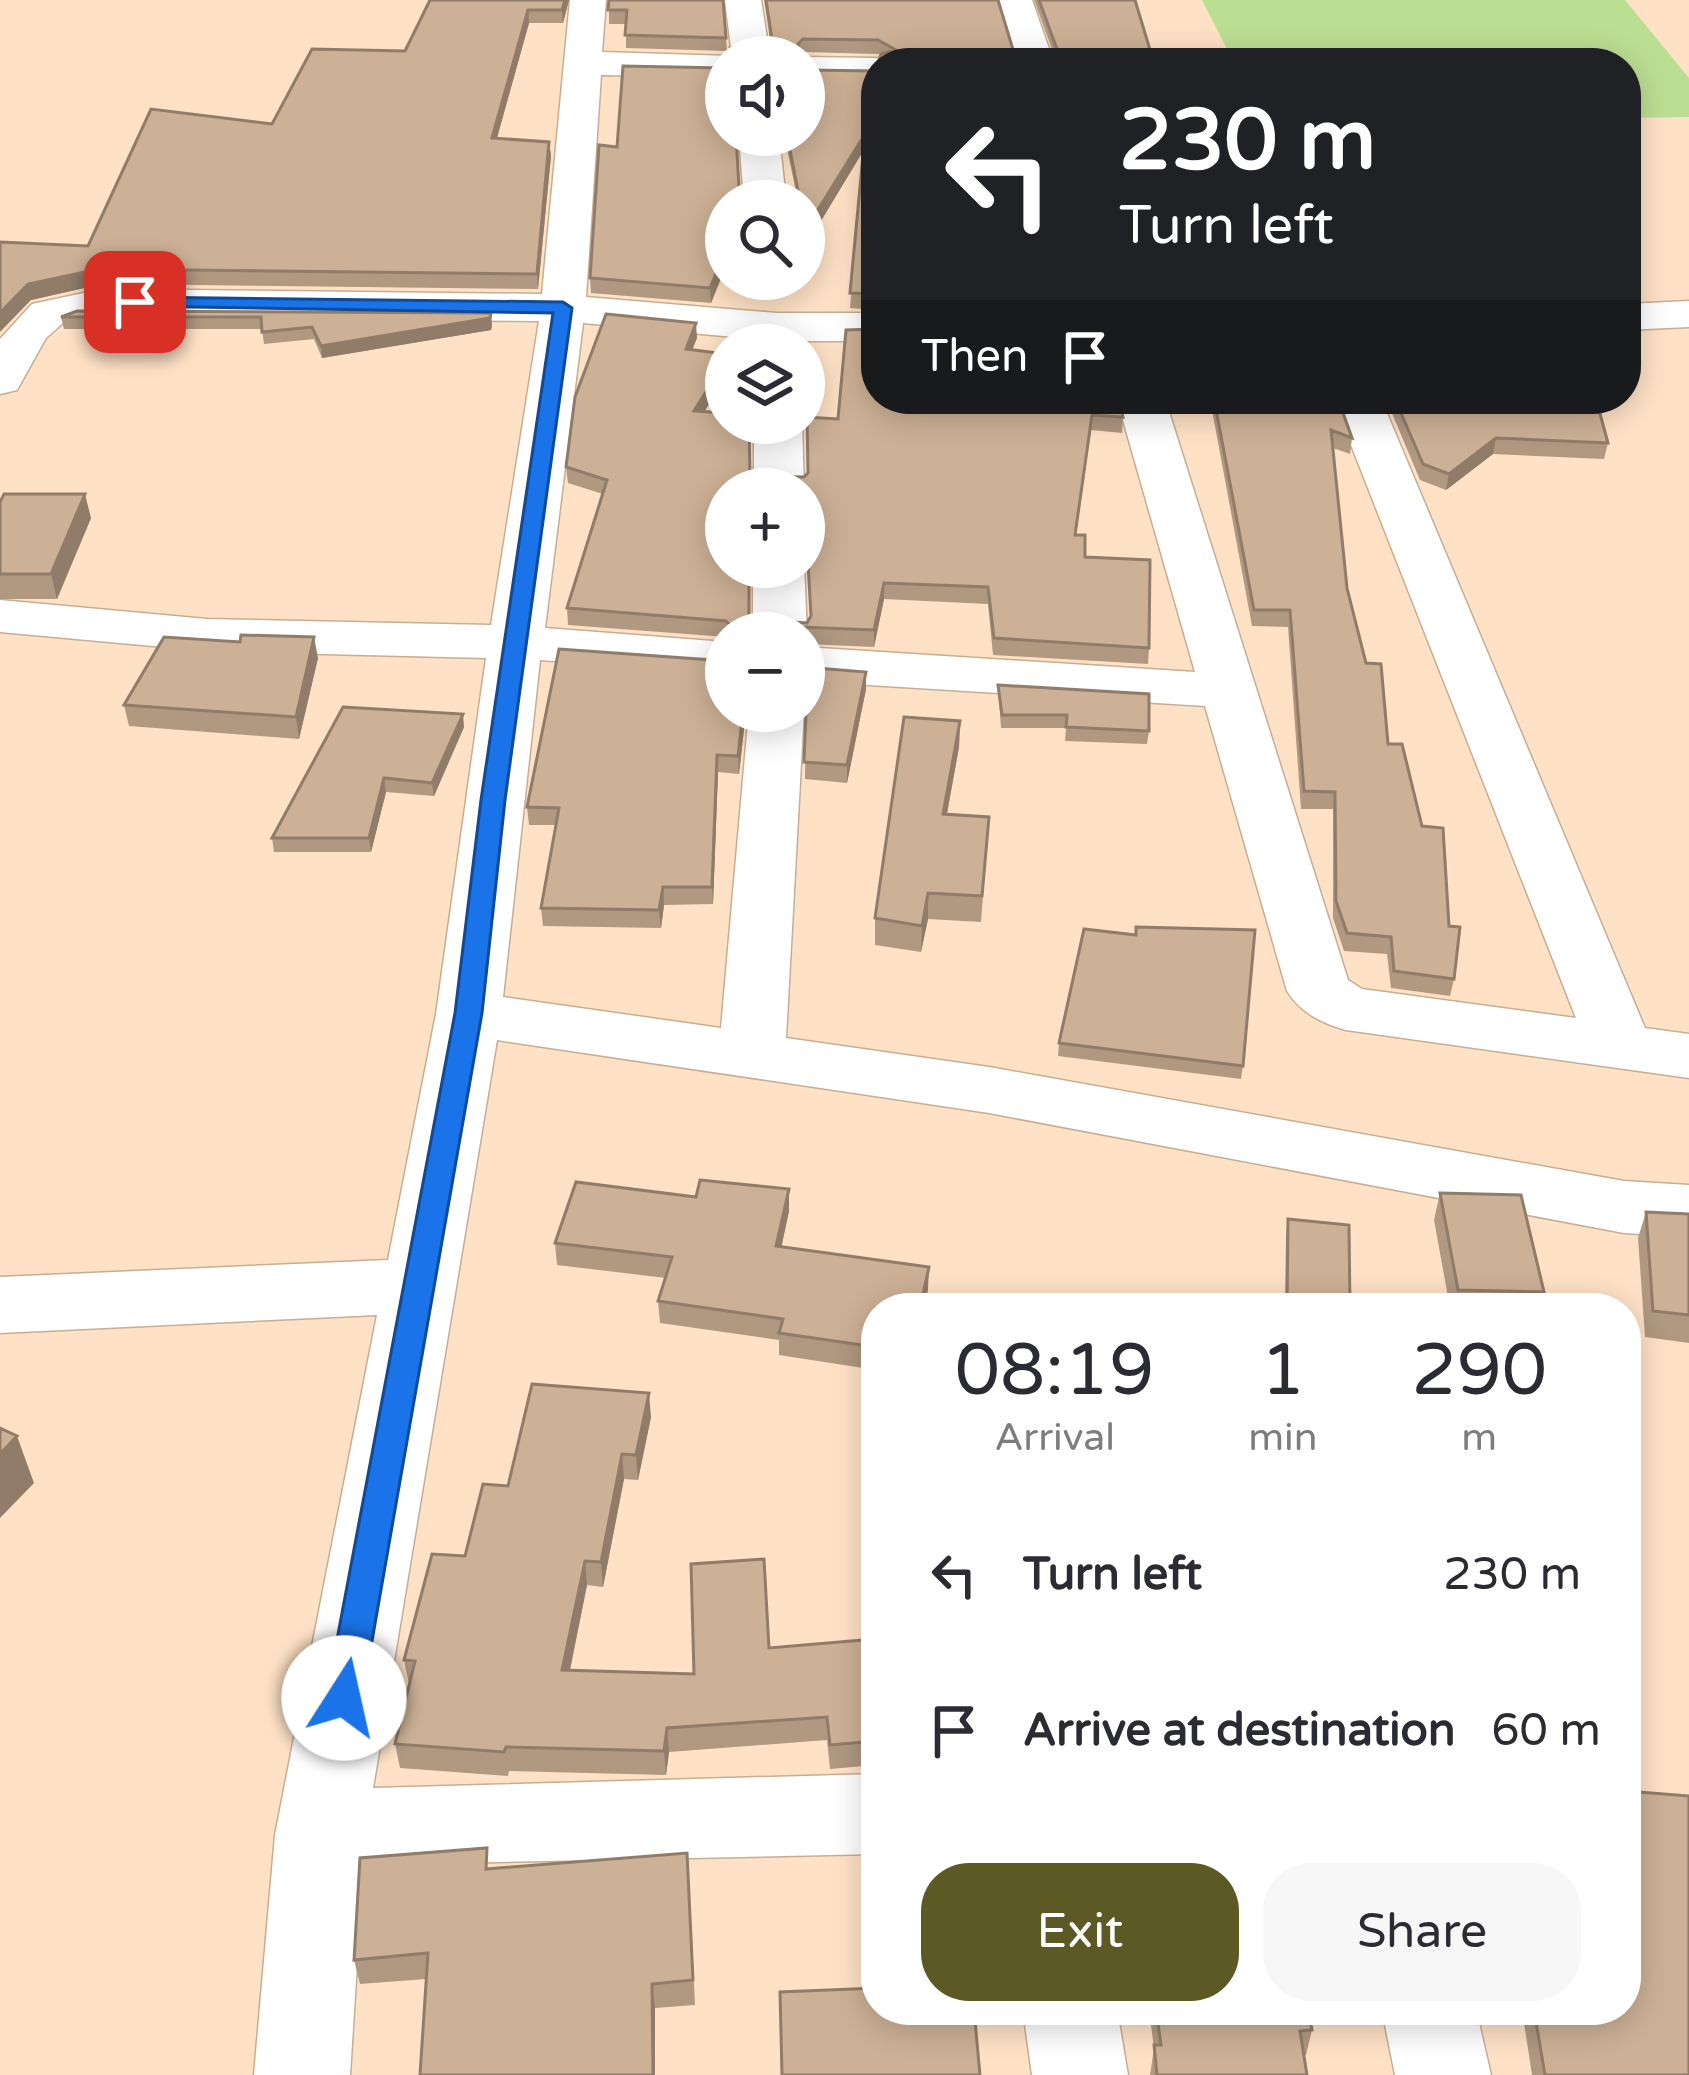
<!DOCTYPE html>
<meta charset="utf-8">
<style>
:root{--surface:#fff;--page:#f7f7f7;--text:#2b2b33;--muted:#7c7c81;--accent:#5c5925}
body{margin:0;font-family:"Varela Round",sans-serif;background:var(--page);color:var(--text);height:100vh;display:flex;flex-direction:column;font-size:45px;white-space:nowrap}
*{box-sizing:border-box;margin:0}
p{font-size:39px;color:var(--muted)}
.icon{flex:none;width:66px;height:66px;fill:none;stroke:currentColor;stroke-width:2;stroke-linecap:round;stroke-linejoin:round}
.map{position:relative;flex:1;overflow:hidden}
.panel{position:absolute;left:861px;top:1293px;width:780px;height:732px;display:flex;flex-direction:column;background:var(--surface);border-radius:48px;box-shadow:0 6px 30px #0003}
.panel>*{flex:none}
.top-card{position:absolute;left:861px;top:48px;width:780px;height:366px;border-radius:48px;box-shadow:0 6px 30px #0003;background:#202124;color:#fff;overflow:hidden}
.buttons{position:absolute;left:705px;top:36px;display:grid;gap:24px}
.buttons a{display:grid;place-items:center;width:120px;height:120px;border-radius:50%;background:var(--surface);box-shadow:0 6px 30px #0003;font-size:60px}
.pin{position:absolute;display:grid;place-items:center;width:102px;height:102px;color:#fff;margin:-51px;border-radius:24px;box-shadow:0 6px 18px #0006}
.me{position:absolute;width:132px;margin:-66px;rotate:10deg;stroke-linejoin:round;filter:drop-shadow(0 0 9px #0008)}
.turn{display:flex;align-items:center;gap:42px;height:252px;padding:0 60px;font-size:54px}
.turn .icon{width:156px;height:156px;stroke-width:2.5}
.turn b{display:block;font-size:84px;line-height:102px}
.then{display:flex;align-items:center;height:114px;padding:0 60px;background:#0003;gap:24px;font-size:45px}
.eta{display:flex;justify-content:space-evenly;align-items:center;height:204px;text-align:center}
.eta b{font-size:72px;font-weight:600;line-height:84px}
.primary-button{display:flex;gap:24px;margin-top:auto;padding:24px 60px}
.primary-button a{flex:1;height:138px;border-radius:48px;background:var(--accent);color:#fff;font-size:48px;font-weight:600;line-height:138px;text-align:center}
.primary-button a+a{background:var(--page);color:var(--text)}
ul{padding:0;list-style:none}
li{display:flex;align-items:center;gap:36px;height:156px;padding:0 60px}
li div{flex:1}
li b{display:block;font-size:45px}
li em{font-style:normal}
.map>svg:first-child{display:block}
</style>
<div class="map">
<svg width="1689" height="2075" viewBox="0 0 1689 2075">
<rect width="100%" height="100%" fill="#ffe2c6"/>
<path fill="#bbdf92" d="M1202 0H1625L1689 78V117L1626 118V63H1234Z"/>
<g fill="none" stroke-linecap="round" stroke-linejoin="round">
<defs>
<path id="minor" d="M570 0H606L602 52 732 56 725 0H761L770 57H726V77L601 75 586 297 777 313H876V341H777L583 323 545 628 726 642V674L540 660 503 997 721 1028 749 711 804 709 786 1038 989 1067 1624 1181 1689 1185V1237L1624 1233 989 1113 497 1040 373 1788 876 1774V1854L406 1864 363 1870 350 2075H254L275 1835 377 1315 0 1333V1277L388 1260 436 1014 486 658 207 651 0 632V600L207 619 491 625 539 321 79 318 63 323 46 338 17 390 0 394V339L32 304 102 289 542 294Z
M996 0H1032L1054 63H1016Z
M803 57H804L876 58 891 63H876V80L804 79Z
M739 135H779L786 201H744Z
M1689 301V327L1626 330V304Z
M1117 399H1165L1348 980 1362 989 1576 1018 1333 399H1381L1645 1028 1689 1034V1078L1346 1030C1321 1023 1301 1013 1287 991L1205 706 804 681V647L1195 672Z
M754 423H802L804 489H754Z
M804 565 807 633 804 637V633H753V567Z
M1023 2010H1117L1128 2075H1032Z
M1382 2010H1476L1491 2075H1395Z"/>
</defs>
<use href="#minor" stroke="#c8ad92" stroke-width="3"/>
<use href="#minor" fill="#fff" fill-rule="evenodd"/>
</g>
<path fill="#b09881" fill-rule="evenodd" d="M430 0H569L563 23H529L497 138 549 142 551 156 538 289 102 284 31 300 0 242 88 246 272 124 405 51Z
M609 0 726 38 727 51 626 48V24H609Z
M764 0H998L1014 53 1053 52 1034 0H1135L1154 63 877 54 803 52 799 57 771 46Z
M725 68 726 266 711 303 591 293 590 278 617 147Z
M876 71V310L850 308 863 151 807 244 804 232V201H798L784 135H804Z
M77 311 492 325 491 330 322 358 314 339 264 344 262 329H64L61 317Z
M876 329 1123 417 1122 433 1091 430 1076 535 1085 557 1149 648 1148 664 993 655 988 604 884 599 874 647 804 644V633H726V637L568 625 567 608 603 494 568 483 566 467 697 338 692 350 726 354V376L704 412 750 476 804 477 838 419ZM726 489H804V562H807L811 617 807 623 750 619Z
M1210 399H1338L1352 438 1350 454 1333 448 1347 588 1388 744 1422 826 1449 926 1454 979 1450 996 1391 988 1387 954 1344 951 1333 918V809H1301L1288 627 1252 626Z
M1386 399H1596L1608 443 1604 459 1493 454 1446 490 1420 480Z
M0 502 91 518 57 599H0Z
M318 658 299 739 129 726 124 705Z
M725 662 726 711H746L739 774 718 772 713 904 664 905 661 928 543 926 541 908 556 825H529L527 807Z
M804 667 866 672V689L847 783 805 779 806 706H804Z
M998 685 1149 731 1147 744 1065 741 1066 728H1001Z
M960 721 959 747 947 814 989 817 981 922 928 919 921 952 875 945V918Z
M464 727 434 796 386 792 371 852H274L272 838Z
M1136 927 1243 1066 1241 1079 1058 1056 1059 1043 1135 935Z
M789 1189V1211L781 1247 928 1289 924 1308H876V1370L779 1355V1340L660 1323 658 1301 666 1278 557 1265 555 1243 696 1197Z
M1440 1193 1544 1292 1539 1308H1450L1434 1220Z
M1646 1212 1689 1214V1343L1645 1337 1638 1238Z
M1288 1219 1350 1308H1285L1286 1233Z
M651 1417 638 1480 624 1479 603 1587 587 1585 570 1670 694 1674 769 1648 876 1639V1765L830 1769 827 1740 669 1752 666 1775 509 1771 508 1776 400 1768 395 1744 409 1684 404 1660 508 1486Z
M491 1869 689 1879 695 2005 655 2008 426 1979 360 1984 354 1960Z
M1149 2010H1308L1312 2030 1306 2055H1304L1307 2075H1150L1154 2048Z
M1522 2010H1626L1689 2075H1532Z"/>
<path fill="#907c69" d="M565 0H569L563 23 562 10Z
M528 10 529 23 493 152 492 138Z
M865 134V148L807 244 806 229Z
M549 142 551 156 538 289 537 274Z
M726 249V266L711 303 710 288Z
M99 269 102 284 31 300 0 332V313L28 284Z
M491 313 492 325 491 330 322 358 321 346Z
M696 323 697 338 686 365V349Z
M726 360V376L695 427 694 411Z
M1496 438 1493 454 1446 490 1449 474Z
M85 494 91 518 57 599 51 574Z
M884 583V599L874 647V630Z
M314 637 318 658 299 739 296 717Z
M866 672V689L847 783V765Z
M743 711H746L739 774 738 756Z
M463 714 464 727 434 796 432 783Z
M960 721 959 747 942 840 943 814Z
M717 755 718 772 713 904 712 887Z
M384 778 386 792 371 852 369 838Z
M663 887 664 905 661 928 659 910Z
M928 893V919L921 952 922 926Z
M789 1189V1211L777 1268 776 1246Z
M929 1267 928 1289 924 1308H920Z
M649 1393 651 1417 638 1480 636 1455Z
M17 1436 34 1483 0 1518V1454Z
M622 1454 624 1479 603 1587 601 1562Z
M585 1561 587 1585 565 1694 562 1670Z
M667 1728 669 1752 666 1775 664 1751Z
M652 1984 655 2008V2075H653Z"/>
<path fill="#cdb196" stroke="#907c69" stroke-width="3" fill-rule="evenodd" d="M430 0H565L562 10H528L492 138 549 142 537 274 99 269 28 284 0 313V242L88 246 151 109 272 124 312 49 405 51Z
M609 0H723L726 38 625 35 627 10H608Z
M766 0H998L1014 53 1058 52 1039 0H1135L1154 63H878L881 54 896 50 878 40 803 39 798 44 799 57H728L730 48 773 46Z
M726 65V135H736L739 187 750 191 746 201H726V249L710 288 590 278 599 145 617 147 623 66 725 68Z
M804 70 876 71V294L850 293 865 134 806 229 804 201H800L787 135H804Z
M77 311 491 313 490 318 321 346 312 327 262 332 261 317H61Z
M606 314 696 323 686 349 726 354V360L694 411 726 413V423H749L750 476 804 477 808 473 807 417 838 419 846 330 876 329V399H1119L1123 417 1092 415 1075 535H1085V557L1150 560 1149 648 994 638 988 587 884 583 874 630 801 627V633H730V625L726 621 567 608 607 480 566 467 575 397ZM726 489H804V545H807L811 616 807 623 749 619V567H726Z
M1214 399H1338L1352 438 1331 430 1347 588 1366 663 1381 664 1388 744H1402L1422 826 1443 828 1449 926 1460 927 1454 979 1394 971 1391 937 1347 933 1336 901 1335 792 1304 791 1290 610H1254Z
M1395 399H1596L1608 443 1496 438 1449 474 1423 464Z
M4 494H85L51 574H0V502Z
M241 635 314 637 296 717 124 705 164 637 240 642Z
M559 649 726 661V711H743L738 756 717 755 712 887H663L659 910 541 908 559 808 527 807Z
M804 667 866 672 847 765 804 762 807 689H804Z
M998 685 1149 694V731L1066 727 1067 715H1002Z
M343 707 463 714 432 783 384 778 369 838H272Z
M904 717 960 721 943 814 989 817 982 896 928 893 922 926 875 918Z
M1136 927 1255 930 1243 1066 1059 1043 1084 929 1136 935Z
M700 1180 789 1189 776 1246 929 1267 920 1308H876V1347L779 1333 783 1319 658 1301 672 1257 555 1243 576 1182 696 1197Z
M1440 1193 1521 1195 1544 1292 1458 1290Z
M1646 1212 1689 1214V1315L1653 1311Z
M1288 1219 1349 1225 1350 1308H1287Z
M532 1384 649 1393 636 1455 622 1454 601 1562 585 1561 562 1670 694 1674 691 1564 764 1559 769 1648 876 1639V1741L830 1745 827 1717 667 1728 664 1751 506 1747 504 1752 395 1744 415 1661 404 1660 432 1554 465 1556 483 1484 508 1486Z
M0 1428 17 1436 0 1454Z
M1626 1791 1689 1796V2075H1545L1534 2010H1626Z
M487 1848 486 1869 687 1853 693 1980 652 1984 653 2075H420L428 1953 354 1960 360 1858Z
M876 1988V2010H974L980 2075H782L780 1992Z
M1156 2010H1308L1312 2030 1300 2031 1307 2075H1157L1154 2045H1161Z"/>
<path fill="#1a73e8" stroke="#114b97" stroke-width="3" d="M135 297 563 302 572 308 505 800 482 1013 362 1698 357 1709 344 1713 332 1709 326 1698 455 1013 481 800 553 313 129 306 126 302Z"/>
</svg>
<div class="buttons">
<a><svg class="icon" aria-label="sound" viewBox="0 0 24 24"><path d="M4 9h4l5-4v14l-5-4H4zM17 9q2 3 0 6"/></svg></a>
<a><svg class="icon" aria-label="search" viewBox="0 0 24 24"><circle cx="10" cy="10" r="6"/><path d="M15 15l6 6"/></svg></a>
<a><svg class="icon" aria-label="layers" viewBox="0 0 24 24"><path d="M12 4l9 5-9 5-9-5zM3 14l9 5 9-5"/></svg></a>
<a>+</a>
<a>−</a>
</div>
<div class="pin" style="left:135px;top:302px;background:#d93025"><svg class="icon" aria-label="arrive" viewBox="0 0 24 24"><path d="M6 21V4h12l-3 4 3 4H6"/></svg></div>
<svg class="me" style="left:344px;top:1698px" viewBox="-20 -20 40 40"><circle r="19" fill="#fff"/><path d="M0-13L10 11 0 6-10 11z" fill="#1a73e8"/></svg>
<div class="top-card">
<div class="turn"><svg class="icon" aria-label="left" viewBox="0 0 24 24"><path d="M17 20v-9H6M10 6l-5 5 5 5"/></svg><div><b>230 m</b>Turn left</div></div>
<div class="then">Then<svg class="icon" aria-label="arrive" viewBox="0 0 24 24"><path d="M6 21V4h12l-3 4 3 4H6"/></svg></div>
</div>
<section class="panel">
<div class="eta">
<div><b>08:19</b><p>Arrival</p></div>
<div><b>1</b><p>min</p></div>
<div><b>290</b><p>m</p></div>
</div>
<ul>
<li><svg class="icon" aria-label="left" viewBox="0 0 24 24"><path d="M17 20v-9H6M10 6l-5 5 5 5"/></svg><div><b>Turn left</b></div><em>230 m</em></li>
<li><svg class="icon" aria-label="arrive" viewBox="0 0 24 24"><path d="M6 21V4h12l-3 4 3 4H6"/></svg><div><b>Arrive at destination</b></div><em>60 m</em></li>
</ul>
<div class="primary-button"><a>Exit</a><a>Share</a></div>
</section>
</div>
